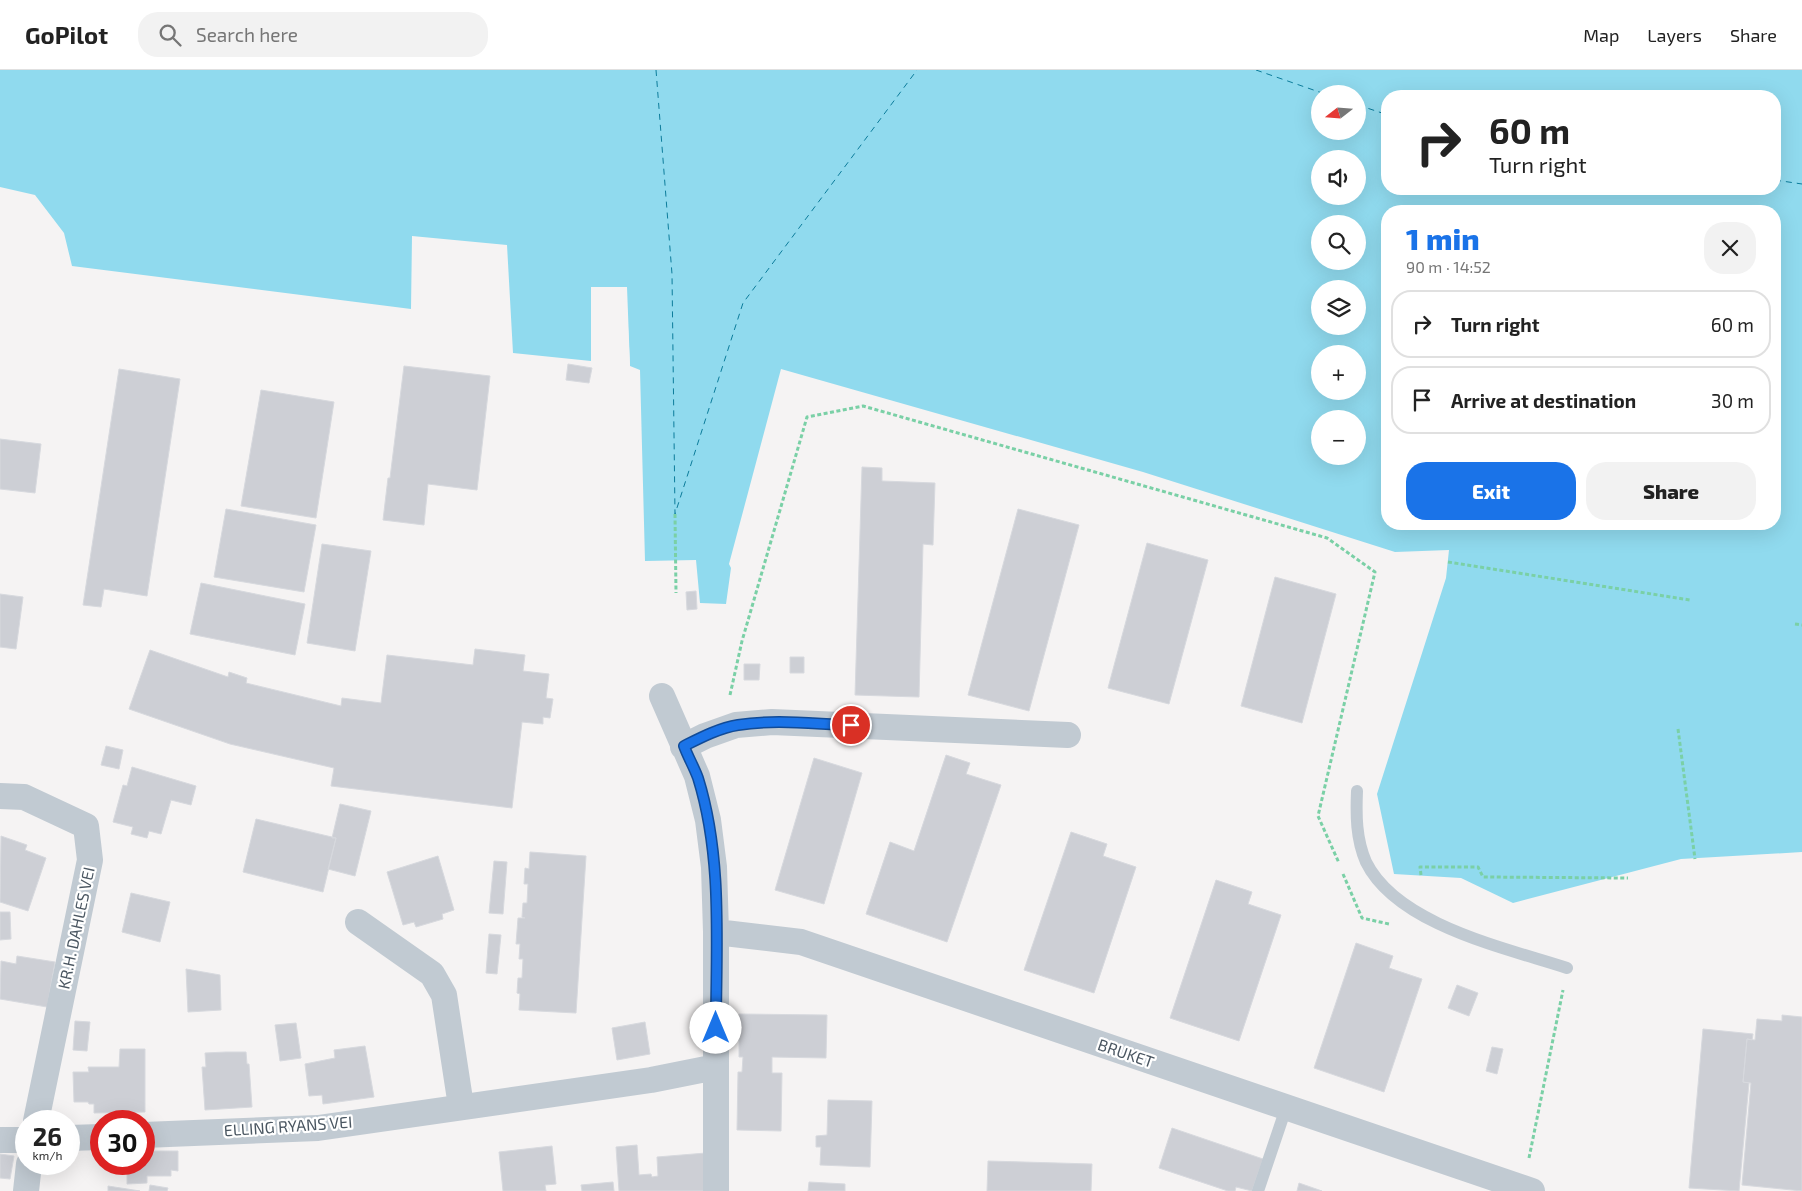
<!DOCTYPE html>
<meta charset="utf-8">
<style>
:root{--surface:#fff;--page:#f2f2f2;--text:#222;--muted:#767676;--line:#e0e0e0;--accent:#1a73e8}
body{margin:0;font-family:"Exo 2",sans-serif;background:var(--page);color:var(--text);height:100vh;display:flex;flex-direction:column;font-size:19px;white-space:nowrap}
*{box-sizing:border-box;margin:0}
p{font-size:16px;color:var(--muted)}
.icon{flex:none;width:28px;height:28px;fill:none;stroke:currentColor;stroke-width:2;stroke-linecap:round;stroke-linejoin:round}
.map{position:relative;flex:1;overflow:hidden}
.side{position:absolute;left:1381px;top:135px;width:400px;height:325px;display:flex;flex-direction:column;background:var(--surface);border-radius:20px;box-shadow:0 5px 20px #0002}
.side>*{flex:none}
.hud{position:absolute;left:1381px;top:20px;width:400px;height:105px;border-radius:20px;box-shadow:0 5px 20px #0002;background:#fff;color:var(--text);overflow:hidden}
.needle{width:32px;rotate:253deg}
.controls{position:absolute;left:1311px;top:15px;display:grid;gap:10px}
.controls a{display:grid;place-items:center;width:55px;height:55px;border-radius:50%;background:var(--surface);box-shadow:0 5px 20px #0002;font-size:25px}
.speed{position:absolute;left:15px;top:1040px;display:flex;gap:10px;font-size:25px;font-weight:700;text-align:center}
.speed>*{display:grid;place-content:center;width:65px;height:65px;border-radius:50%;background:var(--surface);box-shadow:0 5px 20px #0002;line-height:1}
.speed small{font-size:12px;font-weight:400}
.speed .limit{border:8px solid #d22;background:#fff;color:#111}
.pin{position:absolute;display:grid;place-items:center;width:42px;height:42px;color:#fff;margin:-21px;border:2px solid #fff;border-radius:50%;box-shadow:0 1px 5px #0007}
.me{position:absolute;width:55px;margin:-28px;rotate:0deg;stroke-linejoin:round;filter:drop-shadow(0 0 4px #0008)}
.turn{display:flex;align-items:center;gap:18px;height:105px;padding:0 25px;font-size:22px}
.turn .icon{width:65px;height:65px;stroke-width:2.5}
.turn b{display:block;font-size:35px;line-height:42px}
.round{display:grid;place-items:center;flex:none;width:52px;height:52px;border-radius:20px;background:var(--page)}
.headline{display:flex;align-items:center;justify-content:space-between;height:85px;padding:0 25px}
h1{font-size:30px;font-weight:800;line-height:38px;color:var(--accent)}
.primary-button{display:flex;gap:10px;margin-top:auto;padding:10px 25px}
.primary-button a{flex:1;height:58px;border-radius:20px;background:var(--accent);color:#fff;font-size:20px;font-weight:800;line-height:58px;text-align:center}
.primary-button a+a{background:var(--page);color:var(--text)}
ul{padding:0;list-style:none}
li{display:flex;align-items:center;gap:15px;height:68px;margin:0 10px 8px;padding:0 15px;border:2px solid var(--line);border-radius:20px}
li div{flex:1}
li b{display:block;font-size:19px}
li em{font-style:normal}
header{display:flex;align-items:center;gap:30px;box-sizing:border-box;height:70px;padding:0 25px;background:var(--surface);border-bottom:1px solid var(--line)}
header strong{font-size:24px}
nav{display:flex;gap:28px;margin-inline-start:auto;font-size:18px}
.search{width:350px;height:45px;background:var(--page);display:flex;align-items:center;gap:12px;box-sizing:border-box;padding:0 18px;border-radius:20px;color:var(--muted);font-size:19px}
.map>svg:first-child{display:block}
</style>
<header>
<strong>GoPilot</strong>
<div class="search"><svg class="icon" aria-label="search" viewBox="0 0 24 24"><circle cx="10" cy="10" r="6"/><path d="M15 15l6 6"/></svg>Search here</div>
<nav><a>Map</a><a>Layers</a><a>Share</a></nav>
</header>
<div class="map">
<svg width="1802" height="1121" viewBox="0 0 1802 1121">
<rect width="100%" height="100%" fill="#f5f3f3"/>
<path fill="#90daee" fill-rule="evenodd" d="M0 0H1802V782L1681 789 1513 833 1461 808 1394 804 1377 724 1446 508 1449 480 1395 482 1143 402 781 299 729 494 731 498 726 534 700 533 696 490 645 491 640 300 630 296 626 217H591V291L513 283 507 175 412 166 411 239 72 196 64 163 35 125 0 117ZM1320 24H1358V61H1320ZM1388 26H1775V119H1388ZM1320 89H1358V126H1320ZM1388 141H1775V454H1388ZM1320 154H1358V191H1320ZM1320 219H1358V256H1320ZM1320 284H1358V321H1320ZM1320 349H1358V386H1320Z"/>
<path fill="#f5f3f3" d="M591 217H627L630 296 628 295 624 220 594 219 593 291H591Z"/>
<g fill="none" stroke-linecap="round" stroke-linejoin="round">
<path stroke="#0c7c9b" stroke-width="1" stroke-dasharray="6 5" stroke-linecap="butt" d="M656 0 672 204 675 444 743 233 917 0
M1256 0 1325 24
M1358 35 1388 45
M1775 110 1802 114"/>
</g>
<path fill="#cdcfd5" stroke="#d7d9de" d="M568 294 592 298 589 313 566 310Z
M404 296 490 306 477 420 428 414 424 455 383 450 388 408H390Z
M119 299 180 309 147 526 104 519 101 537 83 535Z
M261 320 334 332 316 448 241 436Z
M0 369 41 374 35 423 0 419Z
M862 397 882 398V411L935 413 933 475 923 474 919 627 855 625Z
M226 439 316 455 304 522 214 507Z
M1018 439 1079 455 1029 641 968 625Z
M1147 473 1208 490 1169 634 1108 618Z
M322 474 371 481 355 581 307 573Z
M1275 507 1336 524 1302 653 1241 636Z
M201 513 305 534 295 585 190 564Z
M696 521 697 539 687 540 686 522Z
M0 524 23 527 16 579 0 577Z
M475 579 525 585 523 601 549 604 546 628 553 629 550 648 543 647V654L522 652 512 738 331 716 334 698 230 674 129 639 150 580 228 607 229 602 247 608 246 613 341 636 342 628 381 633 387 585 473 595Z
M790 587H804V603H790Z
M744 594H760L759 610H744Z
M106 676 123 680 119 699 101 695Z
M946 685 970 693 966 704 1001 715 947 872 866 844 890 772 914 781Z
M814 688 862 703 824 834 775 820Z
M132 697 196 716 191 735 171 730 161 764 149 761 147 768 131 764 133 757 113 752 123 715 127 716Z
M340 734 371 741 355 806 328 799 336 768H332Z
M256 749 336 768 323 822 243 802Z
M1071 762 1107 774 1103 786 1136 797 1094 923 1024 900Z
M1 766 27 775 25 780 46 788 28 841 0 832Z
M530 782 586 786 576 943 519 940 520 924 517 923 518 908H522L523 889H519L520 874H516L518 848H525L522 847 523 833H527L528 814H524L525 798 529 799Z
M438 786 454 840 442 844 443 849 416 857 414 852 403 855 387 802Z
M494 791 507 792 503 844 489 843Z
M1216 810 1252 822 1248 834 1281 845 1239 971 1170 948Z
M131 823 170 832 160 872 122 862Z
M0 842H10L11 869 0 870Z
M489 864 501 865 497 904 486 903Z
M1356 873 1393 886 1389 898 1422 909 1384 1022 1314 998Z
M17 886 55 892 47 937 0 929 1 891 16 894Z
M186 899 220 905 221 940 188 942Z
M1457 915 1478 923 1469 946 1448 938Z
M739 944 827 945 826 988 772 987V1003H782L781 1061 737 1060 738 1002H742L743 987H739Z
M1782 945 1802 947V1121L1742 1115 1751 1013 1743 1012 1747 969 1755 970 1757 949 1782 951Z
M75 951 90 952 87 981 73 980Z
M645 952 650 984 617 990 612 958Z
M296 953 301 988 280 991 275 955Z
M1703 959 1753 964 1752 970 1747 969 1743 1012 1749 1013 1739 1121 1689 1118Z
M365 976 374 1027 323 1034 322 1025 309 1026 305 994 335 988 334 980Z
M1492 977 1503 979 1497 1004 1486 1001Z
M120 979H145V1042L94 1043V1034H89L88 1032H74L73 1002H89L88 997H119Z
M226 982H246L247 994H249L252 1037 205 1040 202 997H206L205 983Z
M828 1030 872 1031 870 1097 820 1095 821 1077H816V1066L827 1065Z
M1172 1058 1263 1089 1252 1121 1236 1117 1235 1121H1228L1159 1098Z
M637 1075 639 1105 651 1104 652 1107 658 1106 657 1087 706 1083 708 1121H619L616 1077Z
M552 1076 556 1114 545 1115 546 1121H503L499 1082Z
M144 1081H178V1101L171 1100V1106H147V1113L127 1114V1094H144Z
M0 1084 14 1086 10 1109 0 1108Z
M988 1091 1092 1094 1091 1121H987Z
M613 1112 614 1121H582L581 1115Z
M809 1112 845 1114V1121H808Z
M1299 1113 1322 1121H1297Z
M150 1115 168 1118 167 1121H149Z
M108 1116 140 1121H108Z"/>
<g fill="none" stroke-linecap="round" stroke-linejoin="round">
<path stroke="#7ad0a6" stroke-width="3" stroke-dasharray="4 2.5" stroke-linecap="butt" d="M675 444 676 523
M1448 492 1690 530
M1795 554 1802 555
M730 625 742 571 807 347 863 336 1327 468 1375 502 1318 746 1339 793
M1678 659 1695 789
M1343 804 1362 848 1389 854
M1421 805 1420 797H1478L1483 807 1628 808
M1529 1088 1563 920"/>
<path stroke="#c1cad2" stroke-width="12" d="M1357 721C1356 745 1356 769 1366 792 1397 855 1506 878 1567 898
M1258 1121 1286 1038"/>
<path stroke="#c1cad2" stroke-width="26" d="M662 626 697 706 708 750 714 797 716 862V1121
M683 677 705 666 736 655 772 652 1068 665
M0 726 24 727 86 756 90 790 36 1051
M358 852 432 904 444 925 461 1036
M716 862 801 872 1532 1121
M144 1065 318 1058 651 1010 716 997
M69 1068 101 1067
M0 1070H26
M26 1121 29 1094"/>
</g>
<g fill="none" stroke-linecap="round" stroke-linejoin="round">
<defs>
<path id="route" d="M716 958C716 876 723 788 698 708 694 697 688 687 684 676 700 668 719 658 738 655 775 649 814 654 851 655"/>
</defs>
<use href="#route" stroke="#114b97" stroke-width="12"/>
<use href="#route" stroke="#1a73e8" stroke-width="9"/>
</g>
<g text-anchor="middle" stroke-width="4.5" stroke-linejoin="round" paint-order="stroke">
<g font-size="16" fill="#4a5661" stroke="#fff">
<text transform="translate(76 858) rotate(-78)" y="6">KR.H. DAHLES VEI</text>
<text transform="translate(1126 983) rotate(19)" y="6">BRUKET</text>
<text transform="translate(288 1056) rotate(-4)" y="6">ELLING RYANS VEI</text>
</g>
</g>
</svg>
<div class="controls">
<a><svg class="needle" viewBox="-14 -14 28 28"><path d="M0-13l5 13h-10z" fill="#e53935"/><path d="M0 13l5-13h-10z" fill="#767676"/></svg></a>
<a><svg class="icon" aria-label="sound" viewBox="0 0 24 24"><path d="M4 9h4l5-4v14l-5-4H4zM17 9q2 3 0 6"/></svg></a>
<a><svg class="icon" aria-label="search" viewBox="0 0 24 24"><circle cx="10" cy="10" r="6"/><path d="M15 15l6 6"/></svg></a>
<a><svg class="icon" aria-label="layers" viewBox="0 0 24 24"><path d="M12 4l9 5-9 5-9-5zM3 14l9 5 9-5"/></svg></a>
<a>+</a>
<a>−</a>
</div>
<div class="speed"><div>26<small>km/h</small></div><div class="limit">30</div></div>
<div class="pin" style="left:851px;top:655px;background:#d93025"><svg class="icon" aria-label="arrive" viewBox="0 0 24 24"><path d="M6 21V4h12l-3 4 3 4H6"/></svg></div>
<svg class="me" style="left:716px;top:958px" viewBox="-20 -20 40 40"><circle r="19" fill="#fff"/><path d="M0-13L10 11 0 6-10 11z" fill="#1a73e8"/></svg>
<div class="hud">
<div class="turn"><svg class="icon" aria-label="right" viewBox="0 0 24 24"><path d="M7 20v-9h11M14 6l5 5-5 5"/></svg><div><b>60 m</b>Turn right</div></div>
</div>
<section class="side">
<div class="headline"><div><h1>1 min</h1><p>90 m · 14:52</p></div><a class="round"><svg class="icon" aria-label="close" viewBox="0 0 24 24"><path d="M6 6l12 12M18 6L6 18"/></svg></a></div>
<ul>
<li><svg class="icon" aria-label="right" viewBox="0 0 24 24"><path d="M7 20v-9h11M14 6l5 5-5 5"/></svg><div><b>Turn right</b></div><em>60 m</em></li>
<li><svg class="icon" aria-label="arrive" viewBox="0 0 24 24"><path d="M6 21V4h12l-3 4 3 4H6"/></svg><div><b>Arrive at destination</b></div><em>30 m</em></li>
</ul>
<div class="primary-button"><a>Exit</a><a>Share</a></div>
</section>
</div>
